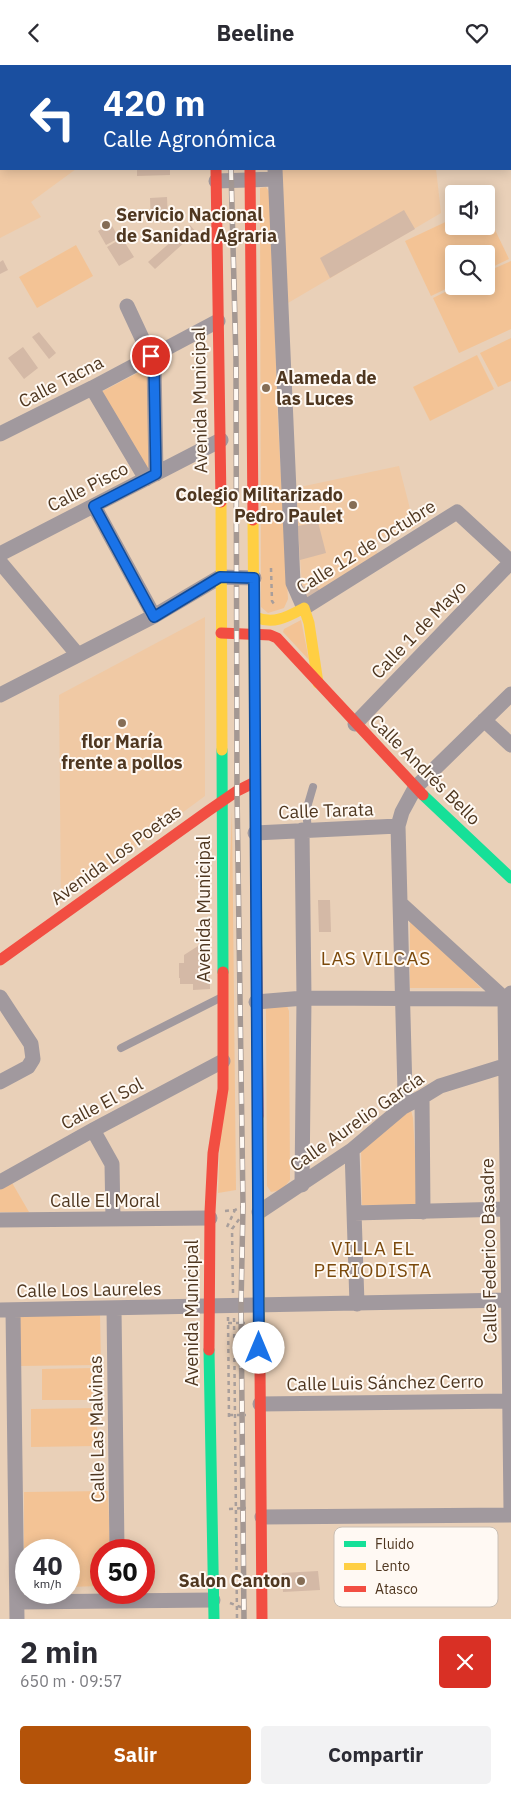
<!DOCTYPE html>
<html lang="es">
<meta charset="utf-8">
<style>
:root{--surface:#fff;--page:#f2f2f3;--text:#2b2b33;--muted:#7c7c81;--accent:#b45309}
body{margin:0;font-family:"IBM Plex Sans",sans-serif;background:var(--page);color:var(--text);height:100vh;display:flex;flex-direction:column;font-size:19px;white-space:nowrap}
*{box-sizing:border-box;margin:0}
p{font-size:16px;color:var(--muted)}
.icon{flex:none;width:28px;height:28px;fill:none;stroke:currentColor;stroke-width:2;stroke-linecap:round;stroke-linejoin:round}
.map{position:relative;height:1554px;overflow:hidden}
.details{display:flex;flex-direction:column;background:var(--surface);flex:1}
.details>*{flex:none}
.guide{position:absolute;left:0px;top:0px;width:511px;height:105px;box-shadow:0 2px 12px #0003;background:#1a4fa0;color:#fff;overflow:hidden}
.fabs{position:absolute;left:445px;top:120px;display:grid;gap:10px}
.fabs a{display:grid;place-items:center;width:50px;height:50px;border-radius:5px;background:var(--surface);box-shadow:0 2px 12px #0003;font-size:25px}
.speed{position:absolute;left:15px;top:1474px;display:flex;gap:10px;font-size:25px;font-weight:700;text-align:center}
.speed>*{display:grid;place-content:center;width:65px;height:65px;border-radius:50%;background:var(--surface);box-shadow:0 2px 12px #0003;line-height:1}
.speed small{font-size:12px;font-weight:400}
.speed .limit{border:8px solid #d22;background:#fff;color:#111}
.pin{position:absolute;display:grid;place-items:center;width:42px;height:42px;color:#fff;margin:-21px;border:2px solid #fff;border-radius:50%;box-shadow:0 1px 5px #0007}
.me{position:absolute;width:55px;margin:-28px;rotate:0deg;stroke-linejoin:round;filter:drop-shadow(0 0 4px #0008)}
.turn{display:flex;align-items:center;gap:18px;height:105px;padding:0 20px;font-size:22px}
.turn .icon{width:65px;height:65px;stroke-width:2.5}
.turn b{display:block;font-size:35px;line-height:42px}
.round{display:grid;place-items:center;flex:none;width:52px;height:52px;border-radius:5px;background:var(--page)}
.summary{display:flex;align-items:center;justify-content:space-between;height:85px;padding:0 20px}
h1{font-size:30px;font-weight:700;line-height:38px}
.action{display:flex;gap:10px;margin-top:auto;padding:10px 20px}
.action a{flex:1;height:58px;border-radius:5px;background:var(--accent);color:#fff;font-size:20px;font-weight:700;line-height:58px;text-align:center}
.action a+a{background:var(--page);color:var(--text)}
header{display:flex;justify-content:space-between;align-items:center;height:65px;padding:0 20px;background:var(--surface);font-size:22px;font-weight:700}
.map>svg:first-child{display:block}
</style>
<header><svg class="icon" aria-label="back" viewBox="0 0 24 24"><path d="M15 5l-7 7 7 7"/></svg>Beeline<svg class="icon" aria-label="heart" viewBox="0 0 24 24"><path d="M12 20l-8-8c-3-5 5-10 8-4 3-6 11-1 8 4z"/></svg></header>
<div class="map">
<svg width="511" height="1554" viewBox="0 0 511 1554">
<rect width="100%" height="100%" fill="#e9d0b8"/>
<path fill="#f0c9a4" d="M0 0H194L1 1V104H76L31 137 41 152 0 173Z
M281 104H436L441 148 288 238Z
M399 401 415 463 371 475 378 489 308 534 303 533 295 423Z
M205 552V731L61 837 59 630Z"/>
<path fill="#f3c395" d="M266 122 270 128 278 359 288 534 284 543 268 548 261 542 260 123Z
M486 146 509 194 486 205V189H454V220L431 231 405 176 454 153V161H486Z
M76 180 93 211 37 243 19 212Z
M511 196V264L459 288 433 233 457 221H486V207Z
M511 273V316L498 322 480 288Z
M477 290 494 324 430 356 413 322Z
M151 301 153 406H147L101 327Z
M301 555 309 595 283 567 284 564Z
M232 744 236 1125 218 1128Z
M410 855 481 923H410Z
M287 941 289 946 290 1115 282 1125 271 1127 267 1121 266 944 269 942Z
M411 1045 413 1053 418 1140H362L361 1082Z
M11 1116 29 1147H0V1122Z
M17 1250H100L101 1300 17 1301Z
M95 1303 96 1335H42V1304Z
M97 1343V1381L31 1382V1344Z
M108 1426 110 1485H101V1521L69 1522V1485H26V1522H24V1427Z"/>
<path fill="#d4b9a6" d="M137 104H170V110L137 111Z
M167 132 168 157H151L150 133Z
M404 145 415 164 330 213 320 193Z
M111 159 119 173 106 180 98 166Z
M190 160 196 167 155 204 148 197Z
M122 173 134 192 119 201 107 182Z
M3 195 8 205 0 209V197Z
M39 267 56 288 49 294 32 272Z
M23 282 38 303 24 314 8 293Z
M318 457 326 488 300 495 298 461Z
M314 519 320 526 308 534 303 533 302 522Z
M318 835H330L331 867H319Z
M209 874 210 924 193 925V919H180V913H179V898H184V890Z
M318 1506 320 1525 283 1527 282 1508Z"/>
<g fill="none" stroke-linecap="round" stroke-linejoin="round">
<path stroke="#a89e9b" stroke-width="2.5" stroke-dasharray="4 4" stroke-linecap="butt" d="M271 503 272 536 274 539
M225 1146 235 1145 244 1141
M227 1162 235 1145
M233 1228 232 1164 243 1149
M228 1252 229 1356
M234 1253 237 1554
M228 1258H245
M229 1350H246
M229 1444 246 1443
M230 1538 246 1544"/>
<path stroke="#a1999e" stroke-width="8" d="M121 1 123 0
M0 93 1 92
M308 765 306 746 313 722
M121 983 222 932"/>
<path stroke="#a1999e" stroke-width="15" d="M491 1 494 0
M275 104 293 518 304 543 457 447 511 497
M216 116 275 114
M127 241 154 299 156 409
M92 323 146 414
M0 369 92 323 218 256
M94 441 154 551
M0 489 221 375
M0 497 78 590
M0 630 154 551 220 512 254 513
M484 655 511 680
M355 659 511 497
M255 768 398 761
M400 838 505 934
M511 928 505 934 511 1445
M0 932 31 979 33 994 28 1002 0 1017
M256 937 304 933 505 934
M422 1032 423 1147
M403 1042 405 1027 398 761 402 747 415 723 511 629
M93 1065 112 1099 113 1154
M352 1085 357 1239
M0 1117 93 1065 223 996
M302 1120 304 933 302 765
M259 1147 352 1085 403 1042 422 1032 440 1021 511 999
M354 1148 507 1144
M0 1155 210 1153
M114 1243 117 1485
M0 1245 509 1235
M13 1245 17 1554
M260 1339 511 1336
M262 1452 511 1450
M17 1537 213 1535"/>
<path stroke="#16e098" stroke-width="11" d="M248 0V1
M222 685 223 907
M423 730 511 813
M209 1285 214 1554"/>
<path stroke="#ffcf43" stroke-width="11" d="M214 0V1
M221 437 222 685
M253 455 256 820
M255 552C274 560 287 552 304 543L309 558 318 618
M258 1051 260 1303"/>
<path stroke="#f24e42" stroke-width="11" d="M216 104 221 437
M250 104 253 455
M221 568 270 570 277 573 423 730
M256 820 258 1051
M0 895 208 746 237 726 255 717
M209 1285 210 1147 213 1088 223 1024V907
M260 1303 262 1554"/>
<defs>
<path id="rail" d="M230 0V1
M231 104 236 295 237 726 243 1141 241 1241 244 1554"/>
</defs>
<use href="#rail" stroke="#a49893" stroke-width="5.5"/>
<use href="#rail" stroke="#fff9f3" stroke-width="4" stroke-dasharray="11" stroke-linecap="butt"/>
</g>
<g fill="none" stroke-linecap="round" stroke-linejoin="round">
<defs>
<path id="route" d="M151 291 154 299 156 409 94 441 154 552 220 512 254 513 259 1283"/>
</defs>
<use href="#route" stroke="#114b97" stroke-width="12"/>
<use href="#route" stroke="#1a73e8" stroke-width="9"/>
</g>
<g fill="#856d55" stroke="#fff9f3" stroke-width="2">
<circle cx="106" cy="160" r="5"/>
<circle cx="266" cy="323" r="5"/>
<circle cx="353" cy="440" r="5"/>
<circle cx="122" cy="658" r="5"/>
<circle cx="301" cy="1516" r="5"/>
</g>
<g text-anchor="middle" stroke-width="4" stroke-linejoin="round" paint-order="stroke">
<g font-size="18" font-weight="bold" fill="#4f3720" stroke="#fff9f3" text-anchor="start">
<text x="116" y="156">Servicio Nacional<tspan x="116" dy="21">de Sanidad Agraria</tspan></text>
<text x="276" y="319">Alameda de<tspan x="276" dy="21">las Luces</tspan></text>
<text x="343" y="436" text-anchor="end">Colegio Militarizado<tspan x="343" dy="21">Pedro Paulet</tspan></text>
<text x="122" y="683" text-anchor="middle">flor María<tspan x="122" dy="21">frente a pollos</tspan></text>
<text x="291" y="1522" text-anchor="end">Salon Canton</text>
</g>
<g font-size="18" fill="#4f3720" stroke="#fff9f3">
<text transform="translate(61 317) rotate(-27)" y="6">Calle Tacna</text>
<text transform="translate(200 335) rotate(-91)" y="6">Avenida Municipal</text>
<text transform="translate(88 422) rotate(-27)" y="6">Calle Pisco</text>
<text transform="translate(366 482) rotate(-32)" y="6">Calle 12 de Octubre</text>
<text transform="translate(419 565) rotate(-46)" y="6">Calle 1 de Mayo</text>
<text transform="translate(425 705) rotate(45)" y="6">Calle Andrés Bello</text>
<text transform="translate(326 746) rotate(-2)" y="6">Calle Tarata</text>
<text transform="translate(116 790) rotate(-36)" y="6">Avenida Los Poetas</text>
<text transform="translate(204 844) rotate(-90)" y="6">Avenida Municipal</text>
<text transform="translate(102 1039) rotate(-28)" y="6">Calle El Sol</text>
<text transform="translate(357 1057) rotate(-35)" y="6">Calle Aurelio García</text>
<text x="105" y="1142">Calle El Moral</text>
<text transform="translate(489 1186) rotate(-91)" y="6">Calle Federico Basadre</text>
<text transform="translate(89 1225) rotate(-1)" y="6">Calle Los Laureles</text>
<text transform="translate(192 1248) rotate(-90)" y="6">Avenida Municipal</text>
<text transform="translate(385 1318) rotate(-1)" y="6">Calle Luis Sánchez Cerro</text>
<text transform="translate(97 1364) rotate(-91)" y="6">Calle Las Malvinas</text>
</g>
<g font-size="19" letter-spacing="1" fill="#7b490b" stroke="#fff9f3">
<text x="376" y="900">LAS VILCAS</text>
<text x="373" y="1190">VILLA EL<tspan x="373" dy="22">PERIODISTA</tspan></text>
</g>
</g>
<rect x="334" y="1462" width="164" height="80" rx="8" fill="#fff9f3" stroke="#cabfb4" stroke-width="1"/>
<rect x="344" y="1476" width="22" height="6" fill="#16e098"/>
<rect x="344" y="1498" width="22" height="7" fill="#ffcf43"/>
<rect x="344" y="1521" width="22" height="6" fill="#f24e42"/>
<g font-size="14" fill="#4f3720">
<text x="375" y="1484">Fluido</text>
<text x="375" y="1506">Lento</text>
<text x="375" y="1529">Atasco</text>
</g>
</svg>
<div class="fabs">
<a><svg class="icon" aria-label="sound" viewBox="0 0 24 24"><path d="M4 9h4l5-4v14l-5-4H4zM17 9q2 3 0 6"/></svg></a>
<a><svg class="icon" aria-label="search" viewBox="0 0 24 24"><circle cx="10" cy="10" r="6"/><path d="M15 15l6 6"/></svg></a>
</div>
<div class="speed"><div>40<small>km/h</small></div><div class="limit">50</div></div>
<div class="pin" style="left:151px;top:291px;background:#d93025"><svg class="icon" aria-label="arrive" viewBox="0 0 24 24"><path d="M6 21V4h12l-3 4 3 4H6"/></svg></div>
<svg class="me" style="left:259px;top:1283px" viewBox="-20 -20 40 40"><circle r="19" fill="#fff"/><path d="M0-13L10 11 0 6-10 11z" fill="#1a73e8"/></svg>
<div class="guide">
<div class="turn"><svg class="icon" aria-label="left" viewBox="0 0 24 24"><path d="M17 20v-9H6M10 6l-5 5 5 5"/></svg><div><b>420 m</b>Calle Agronómica</div></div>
</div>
</div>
<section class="details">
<div class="summary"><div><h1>2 min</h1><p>650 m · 09:57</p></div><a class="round" style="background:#d93025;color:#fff"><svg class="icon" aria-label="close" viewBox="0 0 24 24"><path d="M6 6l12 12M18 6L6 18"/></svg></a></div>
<div class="action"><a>Salir</a><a>Compartir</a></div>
</section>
